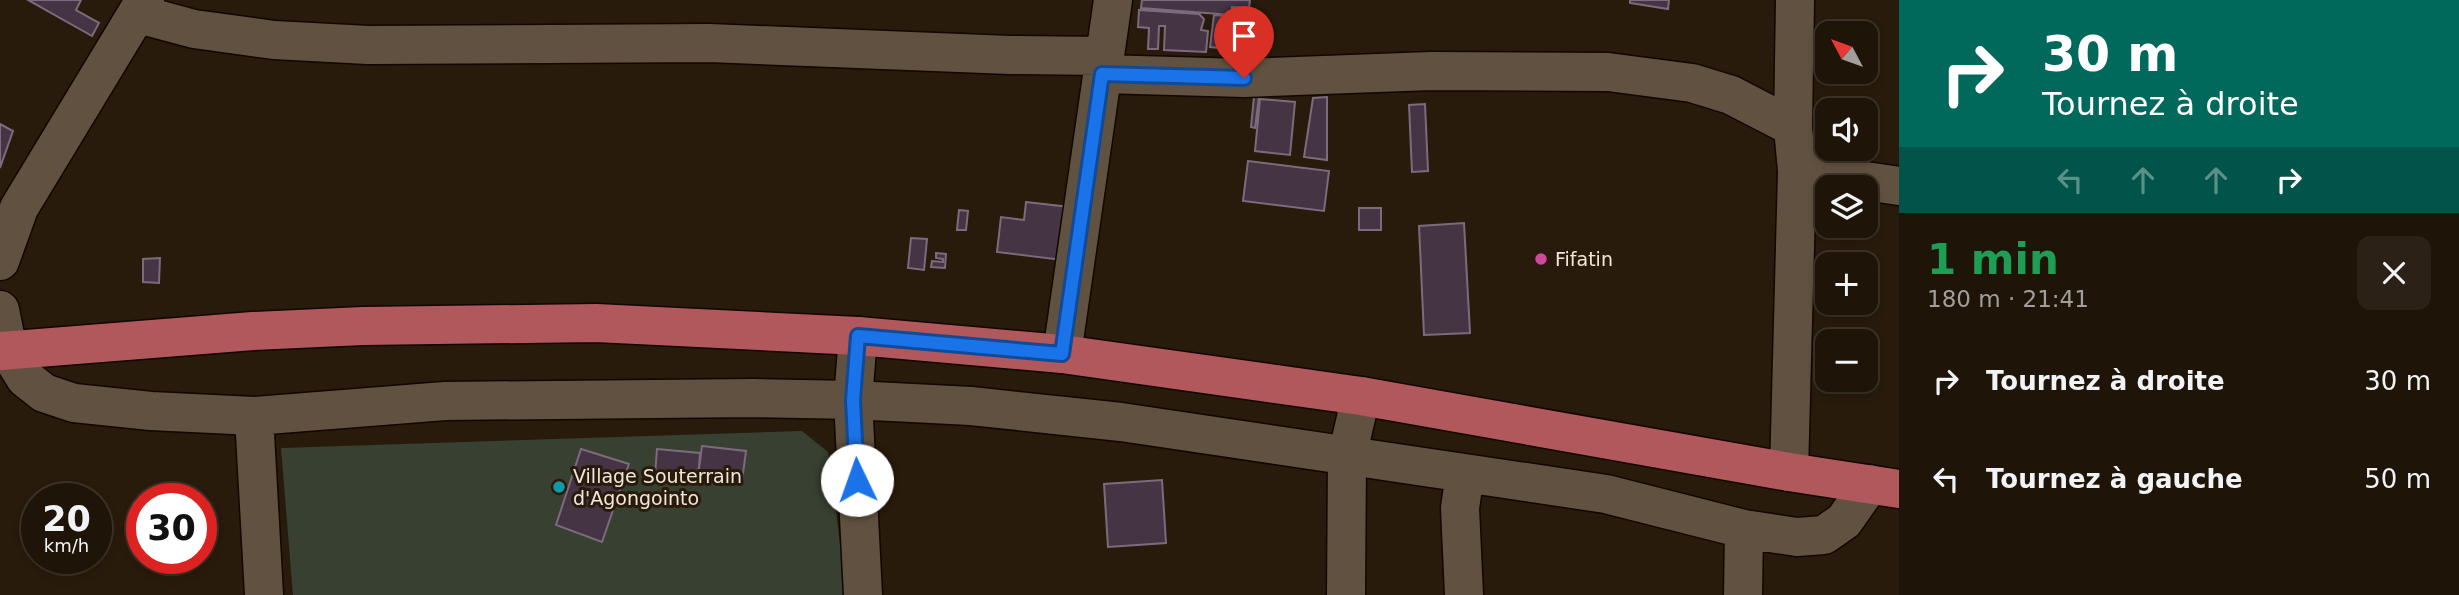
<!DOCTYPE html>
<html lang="fr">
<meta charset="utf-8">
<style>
:root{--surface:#1f1408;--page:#2c2116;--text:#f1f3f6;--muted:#a19e9c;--line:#3c3329}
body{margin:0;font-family:"DejaVu Sans",sans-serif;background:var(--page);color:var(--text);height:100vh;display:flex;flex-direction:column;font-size:26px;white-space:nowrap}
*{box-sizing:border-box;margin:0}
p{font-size:23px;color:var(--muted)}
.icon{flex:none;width:38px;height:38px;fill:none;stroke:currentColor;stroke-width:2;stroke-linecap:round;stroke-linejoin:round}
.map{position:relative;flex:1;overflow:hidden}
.details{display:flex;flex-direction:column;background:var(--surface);width:560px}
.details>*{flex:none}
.guide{background:#00695c;color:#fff;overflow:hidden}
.needle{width:46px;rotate:311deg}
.controls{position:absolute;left:1815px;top:21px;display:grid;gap:14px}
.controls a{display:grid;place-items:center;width:63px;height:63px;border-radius:14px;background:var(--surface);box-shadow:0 4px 10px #0003,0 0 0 2px var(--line);font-size:35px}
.speed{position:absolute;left:21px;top:483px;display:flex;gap:14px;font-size:35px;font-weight:700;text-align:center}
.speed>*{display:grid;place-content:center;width:91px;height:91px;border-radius:50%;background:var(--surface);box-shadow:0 4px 10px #0003,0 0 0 2px var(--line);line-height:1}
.speed small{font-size:18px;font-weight:400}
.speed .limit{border:10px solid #d22;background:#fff;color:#111}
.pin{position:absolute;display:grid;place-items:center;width:60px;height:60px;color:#fff;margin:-72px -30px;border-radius:50% 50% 50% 0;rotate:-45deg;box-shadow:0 0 7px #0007}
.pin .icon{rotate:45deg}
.me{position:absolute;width:77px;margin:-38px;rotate:357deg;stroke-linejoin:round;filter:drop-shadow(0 0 5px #0008)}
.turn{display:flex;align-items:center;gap:24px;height:147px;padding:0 28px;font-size:32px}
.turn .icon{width:91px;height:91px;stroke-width:2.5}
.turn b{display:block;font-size:49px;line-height:60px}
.lanes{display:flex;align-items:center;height:66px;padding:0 28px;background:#0003;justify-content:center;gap:35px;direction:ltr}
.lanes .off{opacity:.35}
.round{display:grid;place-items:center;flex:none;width:74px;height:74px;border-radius:14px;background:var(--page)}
.headline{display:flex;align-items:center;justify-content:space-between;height:119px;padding:0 28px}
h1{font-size:42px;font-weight:600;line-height:52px;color:#1e9e55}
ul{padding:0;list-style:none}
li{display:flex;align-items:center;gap:21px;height:98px;padding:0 28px}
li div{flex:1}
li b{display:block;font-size:26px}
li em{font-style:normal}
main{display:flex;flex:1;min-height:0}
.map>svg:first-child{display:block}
</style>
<main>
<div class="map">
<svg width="1899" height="595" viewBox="0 0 1899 595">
<rect width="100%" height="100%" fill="#291b0b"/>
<path fill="#374031" d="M802 431 828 452 847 595H293L281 448Z"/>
<path fill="#443444" stroke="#7c6b7c" stroke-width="2" d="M28 0H81L76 10 99 23 92 36Z
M1142 0H1250L1249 8 1232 7V15L1141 8Z
M1630 0H1669L1668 9 1630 3Z
M1139 10 1199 14 1204 19 1201 30 1208 31 1206 52 1164 50 1165 26H1159L1158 49H1148L1149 28 1138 27Z
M1214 15 1244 18 1239 58 1231 57V49L1210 47Z
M1254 97H1259L1255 128 1251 127Z
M1327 97V160L1304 157 1313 98Z
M1260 99 1295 102 1290 155 1255 151Z
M1425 104 1428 171 1412 172 1409 105Z
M0 124 13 131 0 168Z
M1248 161 1329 171 1324 211 1243 201Z
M1026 202 1069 207 1062 260 997 252 1001 217 1024 220Z
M1359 208H1381V230H1359Z
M959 210 968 211 966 230H957Z
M1464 223 1470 333 1424 335 1419 226Z
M911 238 927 239 924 270 908 268Z
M936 253 946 254 945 268 931 267 932 261 943 262V259L936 258Z
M160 258 159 283 143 282V259Z
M702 446 746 451 742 481 698 476Z
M581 449 629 464 602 542 556 525Z
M657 449 700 453 698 479 655 475Z
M1162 480 1166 543 1108 547 1104 484Z"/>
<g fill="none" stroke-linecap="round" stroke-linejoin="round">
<defs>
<path id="minor" d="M138 14 194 29 274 40 368 45 709 43 1010 55 1105 56
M1102 74 1244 78 1431 71 1608 72 1692 83 1731 95 1793 127
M1797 171 1899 186
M0 261 19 208 145 0
M0 310 8 350 25 378 44 393 74 403 151 411 254 416 445 401 753 398 853 400 971 406 1121 422 1606 494 1744 529 1797 537 1824 535 1844 521 1870 484
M858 336 853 400 863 595
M1062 354 1113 0
M254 416 264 595
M1789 472 1797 171 1793 127 1795 0
M1346 595 1347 457 1361 396
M1464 595 1460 508 1465 474
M1743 595 1744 529"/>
<path id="major" d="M0 351 253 331 363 326 596 323 858 336 1062 354 1361 396 1789 472 1899 489"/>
</defs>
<use href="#minor" stroke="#110600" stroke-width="41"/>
<use href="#major" stroke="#110600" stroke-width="41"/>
<use href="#minor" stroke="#615140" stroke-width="38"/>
<use href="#major" stroke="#b0585b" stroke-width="38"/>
</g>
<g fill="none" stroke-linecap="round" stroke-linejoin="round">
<defs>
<path id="route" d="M857 480 853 400 858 336 1062 354 1102 74 1244 78"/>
</defs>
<use href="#route" stroke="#114b97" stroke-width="18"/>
<use href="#route" stroke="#1a73e8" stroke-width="12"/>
</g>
<circle fill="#d1479c" stroke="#291b0b" stroke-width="2.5" cx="1541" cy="259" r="7"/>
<circle fill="#0f9aa8" stroke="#291b0b" stroke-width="2.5" cx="559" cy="487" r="7"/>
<g text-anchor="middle" stroke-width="6" stroke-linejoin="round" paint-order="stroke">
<g font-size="19" fill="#f1e7dd" stroke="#291b0b" text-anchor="start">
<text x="1555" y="266">Fifatin</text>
<text x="573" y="483">Village Souterrain<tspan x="573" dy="22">d'Agongointo</tspan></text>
</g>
</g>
</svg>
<div class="controls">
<a><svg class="needle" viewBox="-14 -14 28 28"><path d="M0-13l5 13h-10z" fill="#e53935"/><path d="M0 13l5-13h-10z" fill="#a19e9c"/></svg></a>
<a><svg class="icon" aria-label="sound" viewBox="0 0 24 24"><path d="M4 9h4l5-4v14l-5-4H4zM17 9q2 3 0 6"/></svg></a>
<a><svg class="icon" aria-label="layers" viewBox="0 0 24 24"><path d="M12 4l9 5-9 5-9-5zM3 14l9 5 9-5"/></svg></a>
<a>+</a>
<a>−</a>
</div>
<div class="speed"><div>20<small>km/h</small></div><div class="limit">30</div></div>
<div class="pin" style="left:1244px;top:78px;background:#d93025"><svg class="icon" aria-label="arrive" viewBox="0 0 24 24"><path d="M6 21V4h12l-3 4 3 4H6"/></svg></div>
<svg class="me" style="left:857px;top:480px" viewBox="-20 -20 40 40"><circle r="19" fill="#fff"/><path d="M0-13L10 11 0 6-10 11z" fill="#1a73e8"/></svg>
</div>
<section class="details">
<div class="guide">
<div class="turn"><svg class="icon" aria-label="right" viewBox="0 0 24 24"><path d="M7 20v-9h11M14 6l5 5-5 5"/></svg><div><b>30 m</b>Tournez à droite</div></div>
<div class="lanes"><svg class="icon off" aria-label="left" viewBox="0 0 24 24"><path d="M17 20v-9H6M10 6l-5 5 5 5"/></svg><svg class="icon off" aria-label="ahead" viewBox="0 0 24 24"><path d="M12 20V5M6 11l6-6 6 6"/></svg><svg class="icon off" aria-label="ahead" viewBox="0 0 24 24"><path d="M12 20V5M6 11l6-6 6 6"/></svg><svg class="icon" aria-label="right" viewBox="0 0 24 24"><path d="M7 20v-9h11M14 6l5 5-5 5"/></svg></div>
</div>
<div class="headline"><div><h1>1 min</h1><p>180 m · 21:41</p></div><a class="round"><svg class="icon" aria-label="close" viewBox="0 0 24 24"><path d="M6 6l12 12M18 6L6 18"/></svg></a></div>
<ul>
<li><svg class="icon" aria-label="right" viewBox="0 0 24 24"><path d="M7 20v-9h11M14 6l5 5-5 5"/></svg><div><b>Tournez à droite</b></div><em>30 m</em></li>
<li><svg class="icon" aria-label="left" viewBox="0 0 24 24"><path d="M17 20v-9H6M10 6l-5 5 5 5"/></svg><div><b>Tournez à gauche</b></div><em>50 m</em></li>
</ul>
</section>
</main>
